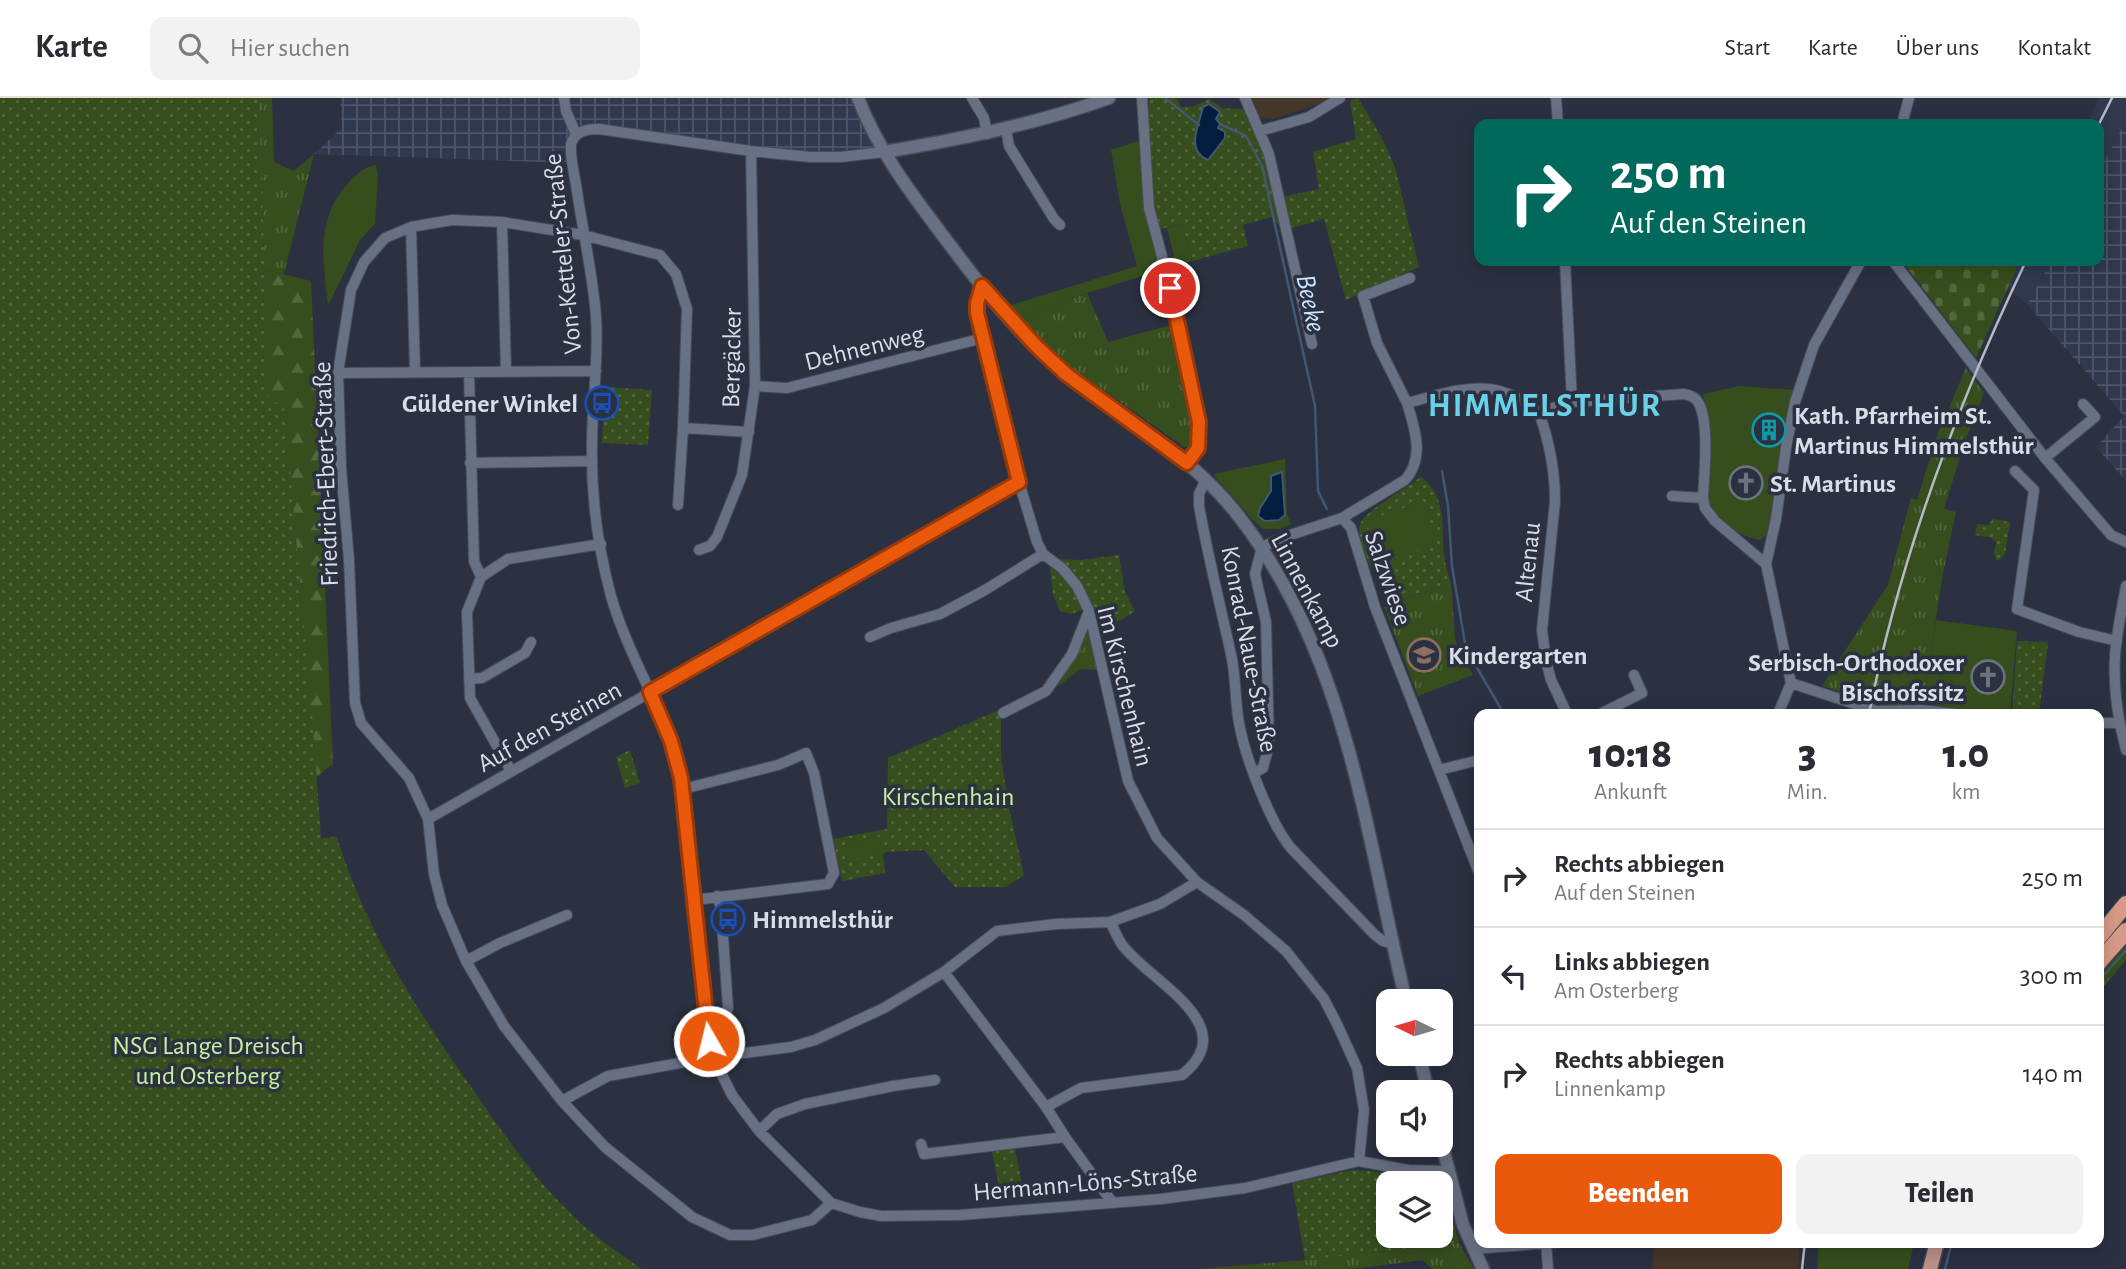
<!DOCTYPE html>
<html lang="de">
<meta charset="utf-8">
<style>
:root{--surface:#fff;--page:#f2f2f3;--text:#2b2b33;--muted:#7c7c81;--line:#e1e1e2;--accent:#ea580c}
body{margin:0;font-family:"Alegreya Sans",sans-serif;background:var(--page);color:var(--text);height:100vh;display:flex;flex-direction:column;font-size:26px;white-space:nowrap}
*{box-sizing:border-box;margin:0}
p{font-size:23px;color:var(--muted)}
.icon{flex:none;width:38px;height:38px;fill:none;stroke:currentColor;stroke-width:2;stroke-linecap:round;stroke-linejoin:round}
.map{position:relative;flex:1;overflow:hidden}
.drawer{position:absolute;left:1474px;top:611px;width:630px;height:539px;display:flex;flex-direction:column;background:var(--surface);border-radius:14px;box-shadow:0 4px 18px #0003}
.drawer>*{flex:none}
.top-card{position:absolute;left:1474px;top:21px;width:630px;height:147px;border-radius:14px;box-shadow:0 4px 18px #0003;background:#00695c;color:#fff;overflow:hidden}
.needle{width:46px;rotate:275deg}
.controls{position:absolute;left:1376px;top:891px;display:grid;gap:14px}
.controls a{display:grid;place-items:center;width:77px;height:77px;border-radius:14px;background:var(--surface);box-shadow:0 4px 18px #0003;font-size:35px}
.pin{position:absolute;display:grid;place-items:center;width:60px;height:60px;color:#fff;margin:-30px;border:4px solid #fff;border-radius:50%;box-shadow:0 2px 7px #0007}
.me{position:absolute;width:77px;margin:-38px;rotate:352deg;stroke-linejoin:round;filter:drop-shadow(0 0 5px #0008)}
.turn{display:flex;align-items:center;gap:24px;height:147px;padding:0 21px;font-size:32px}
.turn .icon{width:91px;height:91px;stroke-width:2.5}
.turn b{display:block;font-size:49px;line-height:60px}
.eta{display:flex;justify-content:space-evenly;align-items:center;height:119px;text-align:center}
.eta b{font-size:42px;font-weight:800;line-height:49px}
.button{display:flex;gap:14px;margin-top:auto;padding:14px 21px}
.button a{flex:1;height:80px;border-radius:14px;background:var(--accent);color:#fff;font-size:28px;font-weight:800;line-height:80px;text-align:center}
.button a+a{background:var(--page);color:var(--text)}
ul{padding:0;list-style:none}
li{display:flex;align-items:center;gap:21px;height:98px;padding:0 21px;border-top:2px solid var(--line)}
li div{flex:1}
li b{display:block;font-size:26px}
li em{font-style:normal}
header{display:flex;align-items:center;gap:42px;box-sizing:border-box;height:98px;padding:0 35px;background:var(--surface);border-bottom:2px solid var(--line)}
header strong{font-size:33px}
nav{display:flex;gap:38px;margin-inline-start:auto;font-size:24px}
.search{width:490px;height:63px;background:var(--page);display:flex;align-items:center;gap:18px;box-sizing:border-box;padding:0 24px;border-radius:14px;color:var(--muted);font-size:26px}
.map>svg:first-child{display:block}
</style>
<header>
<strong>Karte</strong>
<div class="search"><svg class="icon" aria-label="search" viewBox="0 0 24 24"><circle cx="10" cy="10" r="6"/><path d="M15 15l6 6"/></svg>Hier suchen</div>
<nav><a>Start</a><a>Karte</a><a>Über uns</a><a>Kontakt</a></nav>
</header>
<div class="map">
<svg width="2126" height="1171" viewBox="0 0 2126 1171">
<defs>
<pattern id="industrial-grid" width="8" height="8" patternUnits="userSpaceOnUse" patternTransform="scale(1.75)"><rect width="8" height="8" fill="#30394f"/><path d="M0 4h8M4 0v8" fill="none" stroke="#4d5568"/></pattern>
<pattern id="grass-tufts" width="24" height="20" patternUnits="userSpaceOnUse" patternTransform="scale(1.75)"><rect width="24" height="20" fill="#364e1d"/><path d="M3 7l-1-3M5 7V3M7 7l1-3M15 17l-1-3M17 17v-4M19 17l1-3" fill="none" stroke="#52673e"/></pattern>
<pattern id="forest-firs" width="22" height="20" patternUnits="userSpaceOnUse" patternTransform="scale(1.75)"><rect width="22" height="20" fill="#364e1d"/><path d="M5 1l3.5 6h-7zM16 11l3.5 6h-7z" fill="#52673e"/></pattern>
<pattern id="cemetery-stones" width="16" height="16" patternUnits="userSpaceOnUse" patternTransform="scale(1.75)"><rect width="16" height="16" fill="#364e1d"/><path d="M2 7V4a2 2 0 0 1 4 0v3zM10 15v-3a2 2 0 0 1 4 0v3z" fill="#52673e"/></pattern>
<pattern id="park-dots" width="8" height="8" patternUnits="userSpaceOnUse" patternTransform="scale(1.75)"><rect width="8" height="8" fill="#364e1d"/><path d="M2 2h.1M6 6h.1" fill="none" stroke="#52673e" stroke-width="1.8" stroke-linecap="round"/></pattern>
</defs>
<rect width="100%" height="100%" fill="#2b3141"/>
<path fill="#45362a" d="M1251 0H1330L1322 5 1273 21 1258 19Z
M1654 1145V1144L1800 1145 1798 1171H1652Z"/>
<path fill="url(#industrial-grid)" d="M340 0H856L877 50 850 55 806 56 608 29 573 36 571 65 314 56 342 30Z
M2126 22V383L2096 349 2124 318 2027 206 2051 163H2098V75Z"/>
<path fill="#30394f" d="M2099 0H2126V22L2098 75V26H2087Z
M2020 163H2051L2027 206 2008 190Z"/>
<path fill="url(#grass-tufts)" d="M256 0H272L274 64 294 73 314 56 284 176 262 171Z
M1087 195 1108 244 1172 227 1197 328 1196 342 1193 349H1184L1064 264 1021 221Z
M1966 270 1984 295 1965 343 1944 411 1956 414 1943 475 1923 605 1886 608 1822 588 1888 487 1911 400 1917 402 1938 335Z
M1451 485 1455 541 1459 554 1473 577 1418 598 1384 509Z
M1088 520 1100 572 1080 571 1060 587 1049 592Z
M2126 840V862L2098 895V872Z
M1459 1145 1474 1171H1432L1423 1162 1352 1171H1198L1305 1162Z"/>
<path fill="url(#forest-firs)" d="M262 171 311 183 333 666 295 695 142 443Z"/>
<path fill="url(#cemetery-stones)" d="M1902 163H2020L1976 260Z"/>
<path fill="url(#park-dots)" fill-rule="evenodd" d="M0 0H259L269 301 284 309 312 613 321 740 337 739C366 834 421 919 478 999 505 1038 533 1078 567 1112 589 1135 616 1153 642 1171H0Z
M1149 0H1176L1181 9H1192L1209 1 1222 10 1248 12 1266 54 1277 100 1319 91 1313 54 1356 41 1350 3 1358 0 1381 38 1395 69 1419 169 1346 202 1324 121 1284 132 1271 119 1243 127 1248 148 1192 163 1182 126 1156 132C1144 90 1147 43 1149 0Z
M605 289 652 292 648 347 602 345 603 320H606L607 313 604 312Z
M1420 379C1449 396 1440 436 1445 463 1446 471 1449 478 1451 485L1393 505 1379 467 1371 470C1366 458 1356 440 1360 427 1364 412 1406 392 1420 379Z
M1993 421 2010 424 2005 456 1999 462H1996L1994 455 1996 444 1992 440 1975 437 1977 426 1988 427Z
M1119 457 1125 494 1135 513 1119 523 1096 524 1085 511 1071 516 1060 513 1053 497 1050 468 1056 461 1081 462Z
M2017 543 2048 544 2039 616H2012Z
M1001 611V658L1008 705 1024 777 1006 789H955L924 752 883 754 885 775 842 783 833 741 887 731 888 660Z
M630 652 640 685 625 690 616 659Z
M1014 1047 1023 1090 1000 1092 991 1050Z
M1353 1072C1382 1073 1409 1080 1438 1081L1447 1096 1459 1145 1305 1162 1292 1085ZM1388 1085H1440V1138H1388Z"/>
<path fill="#364e1d" d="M1144 41 1148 111 1163 161 1174 158 1167 130 1182 126 1192 163 1087 195 1021 221 1008 208 1137 168 1120 106 1111 52Z
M376 67 378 78 375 126 360 142 328 208C323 162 315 121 349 84 358 75 363 70 376 67Z
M1740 288 1793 292 1768 436 1760 442C1736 438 1721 423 1707 404L1710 332 1703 296Z
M1285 361 1287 416 1291 426 1280 431H1263L1251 420 1213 376Z
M1424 403 1437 446 1380 465 1366 423Z
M1936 522 2017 533 2010 616C1994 616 1979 616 1963 613 1950 611 1938 606 1923 605Z
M883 738 886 755 850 762 846 746Z
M1819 1145V1144L1914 1145 1908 1171H1817Z"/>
<path fill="#011e3e" stroke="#425771" stroke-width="2" d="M1209 6 1220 14 1216 21 1220 26 1218 30 1225 34V40L1208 62C1185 53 1199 26 1203 9Z
M1282 374 1285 417 1279 422 1265 423 1258 418 1260 410 1271 393V378Z"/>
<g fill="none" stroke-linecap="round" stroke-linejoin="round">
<path stroke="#425771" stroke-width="2.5" d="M1165 0 1199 27
M1220 26 1246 38 1262 68 1315 308 1318 393 1327 411
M1442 373 1448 408 1452 468 1466 551 1504 616
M2098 884 2126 852
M1945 1171 1952 1144"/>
<defs>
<path id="minor" d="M564 0 566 13 576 36
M972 0 984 20 987 36
M1142 0 1149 110 1164 166 1199 324 1198 350 1187 365
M1245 0 1269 56 1312 246
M1556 0 1558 26
M1902 26 1909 0
M1006 31 1009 48 1054 121 1060 127
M1260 33 1309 19 1340 0
M884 54 841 59H810L751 53 599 31C586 31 575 33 571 46 570 62 575 78 577 93 583 135 593 177 596 219 599 261 592 304 592 346 591 396 598 450 611 498 630 565 672 622 683 691L705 923 713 959 732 997 759 1033 831 1105 860 1114 881 1118 960 1117 1161 1101 1245 1090 1359 1063 1408 1072 1449 1073
M502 124 506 273
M411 129 415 274
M1565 163 1572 304
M1893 163 2045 360 2111 437 2126 444
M982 188 977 205 978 220 1019 384 1037 444 1043 456 1062 470 1077 488 1089 513 1128 683 1157 740 1197 784 1244 817 1286 853 1324 901 1337 926 1357 970 1364 1012 1359 1063
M469 274 474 463 481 479
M338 275 596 273
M755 288 787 290 983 240
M1407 305 1377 245 1363 198 1410 180
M1539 314C1549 343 1555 373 1555 403L1542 532 1546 563 1551 582 1567 616
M683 330 687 211 676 176 660 157 583 137 502 124 452 122 411 129 385 140 364 164 351 192 338 275 341 370 349 462 355 605 361 625 409 680 428 721 434 776 442 807 466 863 504 928 562 1003 605 1049 692 1119 730 1137H753L812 1122 831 1105
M2045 360 2095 319 2083 306
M470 365 592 363
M2015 373 2034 392 2017 511 2079 534 2117 543
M1206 381 1199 396V408C1208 459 1221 510 1232 561 1236 582 1235 604 1239 625 1245 659 1269 722 1290 749L1375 837 1383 843 1392 845
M1672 398 1703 400
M678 407 683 330 749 334
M1342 420 1351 430 1375 509 1479 775
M699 452 710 448 717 439 742 377 755 288 751 53
M2126 488C2122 511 2116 536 2115 559 2113 591 2118 622 2126 652
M870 539 891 530 940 516 985 492 1043 456
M469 581 482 580 525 555 531 544
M1791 585 1876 613 1921 612 1956 616
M1003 615 1046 593 1072 556 1089 513
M1600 616 1642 595 1634 577
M1778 616 1791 585 1766 466 1776 421 1786 350 1795 304 1814 247 1861 163
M2098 625H2119
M1439 672 1479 662
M511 673 470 600 467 514 481 479 508 461 601 446
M1254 675 1263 670 1269 647 1266 524 1255 476 1262 449 1284 439 1342 420 1405 382C1425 360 1415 331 1407 305 1435 298 1472 285 1500 293 1515 297 1527 306 1539 314L1572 304 1684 296C1690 297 1695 299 1698 304 1710 323 1704 378 1703 400L1705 410 1715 423 1766 466
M683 691 778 667 806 655 814 675 834 775 828 786 694 802
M428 721 1019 384
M466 863 500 845 567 817
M944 874 1046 1009 1065 1039 1112 1104
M705 923 723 918 728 910 721 810 717 798
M562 1003 608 978 713 959 791 949 815 942 884 910 944 874 997 833 1056 826 1110 824 1160 806 1197 784
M1046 1009 1081 990 1182 977C1244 927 1152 885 1123 848 1118 842 1115 832 1110 824
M759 1033 777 1016 805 1006 893 988 935 982
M921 1046 924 1056 1065 1039
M1546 1144 1548 1171
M1473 1151 1563 1144"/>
<path id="tertiary" d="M884 54C961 41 1036 26 1109 0"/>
<path id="secondary" d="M858 0C878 53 914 99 947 143 983 191 1021 241 1068 278 1126 323 1191 357 1237 416 1348 557 1365 734 1406 903
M1419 956 1428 994
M1440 1039 1463 1127 1483 1171"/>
<path id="primary" d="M1930 1171 1937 1144"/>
<path id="trunk" d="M2098 840 2126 806
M2098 865 2126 833"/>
</defs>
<use href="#minor" stroke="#464c5a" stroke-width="12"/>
<use href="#tertiary" stroke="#464c5a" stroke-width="15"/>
<use href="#secondary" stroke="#464c5a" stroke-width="15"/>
<use href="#primary" stroke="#464c5a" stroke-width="17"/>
<use href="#trunk" stroke="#464c5a" stroke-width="18"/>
<use href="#minor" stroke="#687083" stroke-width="10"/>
<use href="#tertiary" stroke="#687083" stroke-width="12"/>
<use href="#secondary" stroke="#687083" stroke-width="12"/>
<use href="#primary" stroke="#bc9087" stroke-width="14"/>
<use href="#trunk" stroke="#d89b88" stroke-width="16"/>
<path stroke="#b5bac6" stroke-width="2.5" d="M2098 28 2112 0
M1869 616C1900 459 1957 307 2026 163
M1802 1171 1805 1144"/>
</g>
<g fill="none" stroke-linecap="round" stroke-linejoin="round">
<defs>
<path id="route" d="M709 943 681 680 671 643 650 594 1019 384 977 215V205L982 188 1037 249 1066 276 1187 365 1198 350 1199 324 1170 190"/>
</defs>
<use href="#route" stroke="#983908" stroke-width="18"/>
<use href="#route" stroke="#ea580c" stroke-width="12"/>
</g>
<defs>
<symbol id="bus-ring" viewBox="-11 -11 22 22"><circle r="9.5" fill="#2b3141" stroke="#1a4fb4" stroke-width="1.5"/><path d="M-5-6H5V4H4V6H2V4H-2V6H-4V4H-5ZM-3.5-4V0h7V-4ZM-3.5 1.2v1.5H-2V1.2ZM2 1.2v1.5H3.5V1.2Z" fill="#1a4fb4"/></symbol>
<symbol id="building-ring" viewBox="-11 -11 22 22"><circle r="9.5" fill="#2b3141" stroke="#0f9aa8" stroke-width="1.5"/><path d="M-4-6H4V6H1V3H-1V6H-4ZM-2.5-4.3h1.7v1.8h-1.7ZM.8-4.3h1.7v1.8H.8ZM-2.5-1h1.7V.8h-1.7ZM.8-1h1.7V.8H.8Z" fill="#0f9aa8"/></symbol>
<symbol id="church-ring" viewBox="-11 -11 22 22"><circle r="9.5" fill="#2b3141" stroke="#6b7280" stroke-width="1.5"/><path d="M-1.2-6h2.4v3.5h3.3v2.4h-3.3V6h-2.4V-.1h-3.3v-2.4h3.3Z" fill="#6b7280"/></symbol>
<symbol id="school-ring" viewBox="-11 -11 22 22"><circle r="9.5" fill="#2b3141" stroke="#8d6e63" stroke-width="1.5"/><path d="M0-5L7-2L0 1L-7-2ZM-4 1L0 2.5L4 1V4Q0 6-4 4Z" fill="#8d6e63"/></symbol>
</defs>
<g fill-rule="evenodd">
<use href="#bus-ring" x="583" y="286" width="38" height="38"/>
<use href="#building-ring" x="1750" y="313" width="38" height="38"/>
<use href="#church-ring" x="1727" y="366" width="38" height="38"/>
<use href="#school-ring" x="1405" y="538" width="38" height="38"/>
<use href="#church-ring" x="1969" y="560" width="38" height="38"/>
<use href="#bus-ring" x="709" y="802" width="38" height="38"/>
</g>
<g text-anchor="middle" stroke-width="7" stroke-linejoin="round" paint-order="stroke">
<g font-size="26" fill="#d8dde7" stroke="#2b3141">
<text transform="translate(562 156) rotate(-96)" y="9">Von-Ketteler-Straße</text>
<text transform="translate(864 249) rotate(-14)" y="9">Dehnenweg</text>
<text transform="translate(731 260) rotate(-89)" y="9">Bergäcker</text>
<text transform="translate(325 376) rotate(-92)" y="9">Friedrich-Ebert-Straße</text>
<text transform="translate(1527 464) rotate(-84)" y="9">Altenau</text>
<text transform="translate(1389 480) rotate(71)" y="9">Salzwiese</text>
<text transform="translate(1308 492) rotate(62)" y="9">Linnenkamp</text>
<text transform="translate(1250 551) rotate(79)" y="9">Konrad-Naue-Straße</text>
<text transform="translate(1126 588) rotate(76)" y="9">Im Kirschenhain</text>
<text transform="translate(549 628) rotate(-29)" y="9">Auf den Steinen</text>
<text transform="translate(1085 1084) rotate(-5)" y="9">Hermann-Löns-Straße</text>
</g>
<g font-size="26" font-weight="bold" fill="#d8dde7" stroke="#2b3141" text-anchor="start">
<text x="578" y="314" text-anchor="end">Güldener Winkel</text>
<text x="1794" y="326">Kath. Pfarrheim St.<tspan x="1794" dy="30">Martinus Himmelsthür</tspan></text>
<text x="1770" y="394">St. Martinus</text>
<text x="1448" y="566">Kindergarten</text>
<text x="1964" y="573" text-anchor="end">Serbisch-Orthodoxer<tspan x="1964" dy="30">Bischofssitz</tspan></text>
<text x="752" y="830">Himmelsthür</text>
</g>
<g font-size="26" fill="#c4f09d" stroke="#2b3141">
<text x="948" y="707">Kirschenhain</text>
<text x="208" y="956">NSG Lange Dreisch<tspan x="208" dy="30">und Osterberg</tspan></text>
</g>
<g font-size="28" font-style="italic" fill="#c9e2fe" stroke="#2b3141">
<text transform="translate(1312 205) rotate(78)" y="10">Beeke</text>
</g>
<g font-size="33" font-weight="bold" letter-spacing="2" fill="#6ad0e8" stroke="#2b3141">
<text x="1545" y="318">HIMMELSTHÜR</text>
</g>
</g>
</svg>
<div class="controls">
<a><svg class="needle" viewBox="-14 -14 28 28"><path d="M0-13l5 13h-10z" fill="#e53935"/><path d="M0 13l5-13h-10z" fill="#7c7c81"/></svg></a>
<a><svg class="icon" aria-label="sound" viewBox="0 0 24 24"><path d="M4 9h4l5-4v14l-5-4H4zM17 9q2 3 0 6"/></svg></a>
<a><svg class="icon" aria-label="layers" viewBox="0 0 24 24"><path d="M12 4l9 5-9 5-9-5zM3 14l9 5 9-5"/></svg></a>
</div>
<div class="pin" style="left:1170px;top:190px;background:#d93025"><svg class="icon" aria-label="arrive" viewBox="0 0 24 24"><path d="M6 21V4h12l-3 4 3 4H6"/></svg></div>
<svg class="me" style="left:709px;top:943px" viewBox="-20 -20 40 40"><circle r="17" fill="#ea580c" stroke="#fff" stroke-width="3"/><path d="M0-11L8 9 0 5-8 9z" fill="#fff"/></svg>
<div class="top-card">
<div class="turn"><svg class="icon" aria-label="right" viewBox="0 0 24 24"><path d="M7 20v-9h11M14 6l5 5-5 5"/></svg><div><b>250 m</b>Auf den Steinen</div></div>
</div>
<section class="drawer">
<div class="eta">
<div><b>10:18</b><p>Ankunft</p></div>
<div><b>3</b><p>Min.</p></div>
<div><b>1.0</b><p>km</p></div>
</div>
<ul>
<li><svg class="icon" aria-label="right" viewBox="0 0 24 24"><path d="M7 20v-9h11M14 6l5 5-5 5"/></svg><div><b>Rechts abbiegen</b><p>Auf den Steinen</p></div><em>250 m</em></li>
<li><svg class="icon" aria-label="left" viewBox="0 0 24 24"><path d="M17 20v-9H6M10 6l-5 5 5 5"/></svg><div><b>Links abbiegen</b><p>Am Osterberg</p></div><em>300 m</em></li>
<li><svg class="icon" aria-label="right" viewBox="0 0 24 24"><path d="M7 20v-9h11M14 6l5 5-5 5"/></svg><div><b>Rechts abbiegen</b><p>Linnenkamp</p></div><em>140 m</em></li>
</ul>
<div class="button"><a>Beenden</a><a>Teilen</a></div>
</section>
</div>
